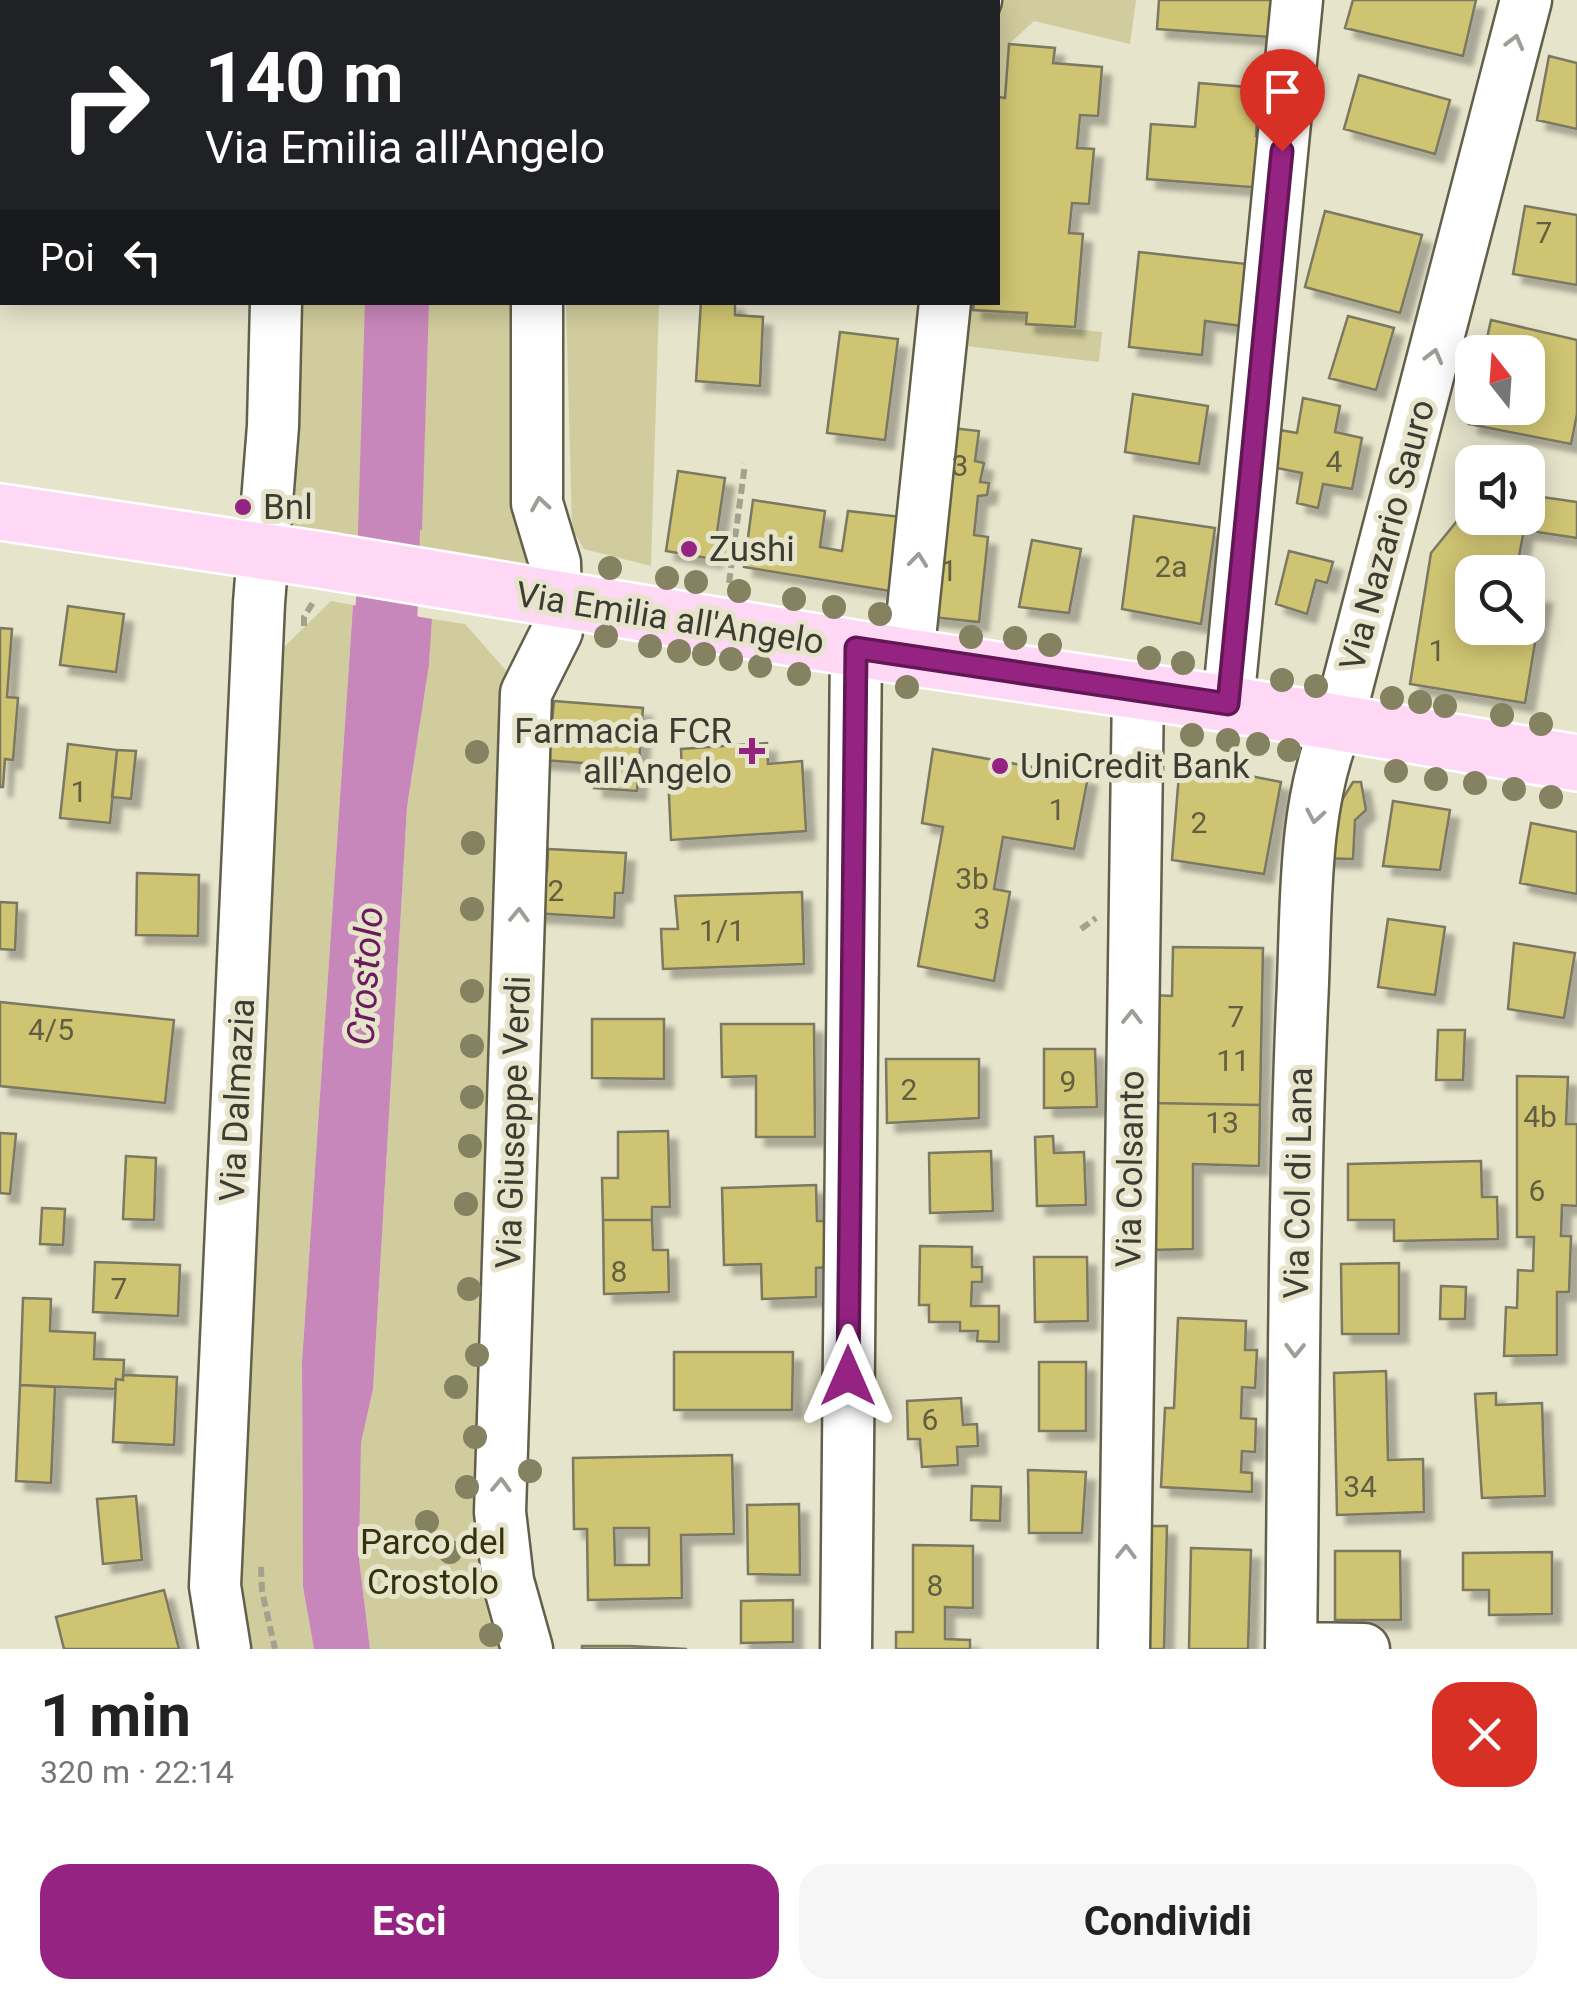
<!DOCTYPE html>
<html lang="it">
<meta charset="utf-8">
<style>
:root{--surface:#fff;--page:#f6f6f6;--text:#222;--muted:#767676;--accent:#942382}
body{margin:0;font-family:Roboto,sans-serif;background:var(--page);color:var(--text);height:100vh;display:flex;flex-direction:column;font-size:38px;white-space:nowrap}
*{box-sizing:border-box;margin:0}
p{font-size:32px;color:var(--muted)}
.icon{flex:none;width:55px;height:55px;fill:none;stroke:currentColor;stroke-width:2;stroke-linecap:round;stroke-linejoin:round}
.map{position:relative;height:1649px;overflow:hidden}
.sheet{display:flex;flex-direction:column;background:var(--surface);flex:1}
.sheet>*{flex:none}
.guide{position:absolute;left:0px;top:0px;width:1000px;height:305px;box-shadow:0 5px 25px #0003;background:#202124;color:#fff;overflow:hidden}
.needle{width:65px;rotate:343deg}
.controls{position:absolute;left:1455px;top:335px;display:grid;gap:20px}
.controls a{display:grid;place-items:center;width:90px;height:90px;border-radius:20px;background:var(--surface);box-shadow:0 5px 25px #0003;font-size:50px}
.pin{position:absolute;display:grid;place-items:center;width:85px;height:85px;color:#fff;margin:-102px -42px;border-radius:50% 50% 50% 0;rotate:-45deg;box-shadow:0 0 10px #0007}
.pin .icon{rotate:45deg}
.me{position:absolute;width:110px;margin:-55px;rotate:0deg;stroke-linejoin:round;filter:drop-shadow(0 0 8px #0008)}
.turn{display:flex;align-items:center;gap:35px;height:210px;padding:0 40px;font-size:45px}
.turn .icon{width:130px;height:130px;stroke-width:2.5}
.turn b{display:block;font-size:70px;line-height:85px}
.then{display:flex;align-items:center;height:95px;padding:0 40px;background:#0003;gap:20px;font-size:38px}
.round{display:grid;place-items:center;flex:none;width:105px;height:105px;border-radius:30px;background:var(--page)}
.overview{display:flex;align-items:center;justify-content:space-between;height:170px;padding:0 40px}
h1{font-size:60px;font-weight:700;line-height:75px}
.primary-button{display:flex;gap:20px;margin-top:auto;padding:20px 40px}
.primary-button a{flex:1;height:115px;border-radius:30px;background:var(--accent);color:#fff;font-size:40px;font-weight:700;line-height:115px;text-align:center}
.primary-button a+a{background:var(--page);color:var(--text)}
.map>svg:first-child{display:block}
</style>
<div class="map">
<svg width="1577" height="1649" viewBox="0 0 1577 1649">
<defs>
<filter id="shadow"><feDropShadow dx="9" dy="9" stdDeviation="2.5" flood-color="#0004"/></filter>
</defs>
<rect width="100%" height="100%" fill="#e6e4cb"/>
<path fill="#d1cc9d" d="M982 0H1136L1130 44 1034 21 1009 44 1005 98 998 97V2Z
M276 303H368V317L421 530 429 303H551L556 599 264 551Z
M566 303H659L651 566 584 549 572 529Z
M954 303H974V310L1027 313V324L1102 332 1099 362 950 344Z
M331 601 353 605 302 1362 303 1587 314 1649H245L234 1583 279 652Z
M432 619 465 624 526 693 500 1512 527 1649H370L359 1559 361 1443 373 1389 407 807 429 665Z"/>
<path fill="#c887ba" d="M368 303H429L422 530 375 522Z
M353 605 432 619 429 665 407 807 373 1389 361 1443 359 1559 370 1649H314L303 1587 302 1362Z"/>
<g fill="none" stroke-linecap="round" stroke-linejoin="round">
<path stroke="#c887ba" stroke-width="62" d="M384 695 396 302"/>
</g>
<path fill="#cfc472" stroke="#7b7862" stroke-width="2.5" fill-rule="evenodd" filter="url(#shadow)" d="M0 0H59L2 2V63Z
M1159 0H1273L1270 37 1157 29Z
M1353 0H1476L1463 56 1345 28Z
M1009 44 1055 48 1053 63 1102 67 1098 116 1080 115 1077 148 1094 149 1089 204 1072 203 1069 233 1083 234 1075 327 1026 324 1027 313 973 310 974 302H998V97L1005 98Z
M1549 56 1577 63V129L1537 120Z
M1359 75 1450 100 1435 154 1344 129Z
M1199 83 1259 88 1256 136 1268 137 1263 188 1147 179 1151 124 1195 127Z
M0 102H2V255H0Z
M1525 206 1577 215V285L1513 274Z
M1325 211 1422 235 1400 313 1305 287Z
M1139 252 1247 264 1241 326 1205 321 1202 355 1129 347Z
M701 302H735V315L763 317 760 386 696 381Z
M1348 316 1394 328 1376 390 1329 378Z
M1491 320 1577 340V414L1571 444 1469 424 1473 408H1528V352H1484Z
M840 332 898 339 885 440 827 433Z
M1133 394 1208 406 1199 464 1125 452Z
M1303 398 1340 406 1335 432 1362 438 1352 489 1323 484 1318 508 1297 503 1302 473 1277 468 1280 430 1297 433Z
M943 427 979 431 975 461 984 463 980 482 989 483 987 495 978 496 974 535 988 537 979 622 923 616Z
M678 471 725 478 713 559 666 551Z
M1528 495 1577 502V538L1524 530 1516 572H1472V628H1528V593L1543 595 1525 703 1410 684 1431 553 1470 505 1472 504V518H1528Z
M753 500 825 511 820 547 842 551 848 511 902 517 890 591 744 567Z
M1134 516 1215 528 1201 624 1122 609Z
M1032 540 1081 549 1069 613 1019 607Z
M1289 551 1333 562 1327 583 1316 580 1307 614 1276 604Z
M68 606 124 614 116 672 60 665Z
M0 628 12 629 7 697 18 698 13 760 5 759 3 787H0Z
M554 701 643 708 637 791 594 788 595 764 530 759 533 722 552 723Z
M767 743 768 764 802 761 806 831 671 840 668 773H682L681 749Z
M68 744 117 750 110 823 60 818Z
M933 749 1088 777 1074 849 1003 837 994 889 1010 892 994 981 918 966 943 827 922 823Z
M117 750 136 751 131 799 112 797Z
M1180 762 1281 782 1264 874 1172 860Z
M1353 782H1361L1366 810 1355 820 1353 859 1320 858 1339 805Z
M1393 801 1450 810 1440 870 1383 866Z
M1531 823 1577 832V894L1520 883Z
M548 849 626 853 623 893H615L614 918 533 913 535 870 547 871Z
M137 873 199 875 198 936 136 935Z
M802 892 804 964 663 969 661 929H678L675 896Z
M0 902 17 903 15 950 0 949Z
M1388 919 1445 927 1435 995 1378 987Z
M1514 943 1575 953 1564 1018 1508 1009Z
M1173 947 1263 948 1260 1105 1151 1103 1153 995 1172 996Z
M0 1002 174 1020 165 1103 0 1086Z
M592 1019H664V1079L592 1078Z
M721 1024H814L815 1137H756V1076L722 1077Z
M1438 1030H1465L1463 1080H1436Z
M1044 1049H1095L1097 1107 1044 1108Z
M886 1059H979V1118L887 1123Z
M1517 1076 1568 1077 1566 1124H1577V1206L1562 1205 1561 1236H1571L1569 1292H1557V1355L1504 1356 1506 1307 1517 1308 1518 1270 1533 1271 1534 1237H1517Z
M1151 1103 1260 1105 1259 1166 1193 1164V1249L1149 1250Z
M668 1131 670 1207H652V1220H603L602 1178H618V1132Z
M0 1133 16 1134 10 1194 0 1193Z
M1053 1136 1054 1153 1084 1152 1086 1205 1037 1206 1035 1137Z
M991 1151 993 1211 930 1213 929 1153Z
M126 1156 156 1158 154 1220 123 1219Z
M1481 1161 1482 1197H1497L1498 1239 1394 1241V1220H1348V1164Z
M816 1185 817 1221H825L827 1267 816 1268V1297L762 1299 761 1264 724 1265 722 1188Z
M42 1208 65 1209 63 1245 40 1244Z
M603 1220H652L653 1250H668L669 1292 604 1294Z
M920 1246 972 1247V1267H982V1282H972L971 1306H999V1342L977 1341 978 1331H960V1322H929V1305H919Z
M1034 1257H1087L1088 1321 1035 1322Z
M95 1262 180 1265 178 1316 93 1312Z
M1399 1263V1334H1342L1341 1264Z
M1441 1286 1466 1287 1465 1319H1440Z
M23 1298 51 1299 50 1331 95 1333 94 1359 124 1360 123 1380 116 1379 115 1389 20 1385Z
M1178 1318 1246 1321 1245 1350H1257L1255 1388 1242 1387 1241 1418 1256 1419 1255 1452 1242 1451 1241 1472 1252 1473V1492L1161 1487 1165 1408H1174Z
M674 1352H793L792 1410H674Z
M1039 1362H1086V1431H1039Z
M1386 1371 1388 1460 1423 1459 1424 1512 1337 1515 1334 1373Z
M123 1375 177 1377 174 1445 113 1442 116 1379 123 1380Z
M20 1385 55 1387 51 1483 16 1481Z
M1496 1393V1405L1542 1403 1545 1496 1482 1498 1475 1394Z
M961 1398 963 1425 977 1424 978 1446 957 1447 958 1465 922 1467 920 1439H908L907 1401Z
M732 1455 734 1534 681 1535 682 1598 588 1600 587 1529H574L573 1458ZM614 1528H649V1565H615Z
M1028 1470 1086 1472 1082 1533H1029Z
M972 1486 1001 1487 1000 1521 971 1520Z
M136 1496 142 1560 103 1564 97 1499Z
M799 1504 800 1575 748 1574 747 1505Z
M1143 1526H1167L1164 1649H1141Z
M913 1545 973 1546V1608L945 1607V1639L970 1640V1649H896V1632H913Z
M1191 1548 1251 1550 1248 1649H1189Z
M1335 1551H1400L1401 1620H1335Z
M1552 1552V1614L1489 1615V1590H1463V1553Z
M164 1590 179 1649H64L56 1617Z
M793 1600V1642L741 1643V1601Z
M582 1646H630L687 1649H582Z"/>
<g fill="none" stroke-linecap="round" stroke-linejoin="round">
<defs>
<path id="minor" d="M279 2V0
M538 2V0
M975 2 976 0
M908 657 945 302
M1228 704 1297 0
M1291 1648 1364 1649
M225 1649 215 1586 259 603 273 426 276 302
M527 1649 508 1581 500 1512 526 693 557 631 555 563 537 503V302
M846 1649 856 648
M1124 1649 1138 690
M1291 1649C1294 1434 1293 1220 1302 1005 1307 912 1301 809 1338 722L1526 0"/>
<path id="major" d="M0 512 321 560 908 657 1228 704 1577 763"/>
</defs>
<use href="#minor" stroke="#625f4a" stroke-width="55"/>
<use href="#major" stroke="#fff" stroke-width="60"/>
<path stroke="#a4a28f" stroke-width="6" stroke-dasharray="10 5" stroke-linecap="butt" d="M729 583 745 464
M304 626V617L314 601
M1081 929 1096 918
M261 1567 262 1591 275 1649"/>
<use href="#minor" stroke="#fff" stroke-width="50"/>
<use href="#major" stroke="#ffd8f6" stroke-width="55"/>
</g>
<g fill="#858262">
<circle cx="610" cy="568" r="12"/>
<circle cx="667" cy="578" r="12"/>
<circle cx="696" cy="582" r="12"/>
<circle cx="739" cy="591" r="12"/>
<circle cx="794" cy="599" r="12"/>
<circle cx="834" cy="607" r="12"/>
<circle cx="880" cy="614" r="12"/>
<circle cx="606" cy="636" r="12"/>
<circle cx="971" cy="637" r="12"/>
<circle cx="1015" cy="638" r="12"/>
<circle cx="1050" cy="645" r="12"/>
<circle cx="650" cy="646" r="12"/>
<circle cx="679" cy="651" r="12"/>
<circle cx="704" cy="654" r="12"/>
<circle cx="1149" cy="658" r="12"/>
<circle cx="731" cy="659" r="12"/>
<circle cx="1183" cy="663" r="12"/>
<circle cx="760" cy="666" r="12"/>
<circle cx="799" cy="674" r="12"/>
<circle cx="1282" cy="680" r="12"/>
<circle cx="1316" cy="686" r="12"/>
<circle cx="907" cy="687" r="12"/>
<circle cx="1392" cy="698" r="12"/>
<circle cx="1420" cy="702" r="12"/>
<circle cx="1445" cy="706" r="12"/>
<circle cx="1502" cy="715" r="12"/>
<circle cx="1541" cy="724" r="12"/>
<circle cx="1192" cy="735" r="12"/>
<circle cx="1228" cy="740" r="12"/>
<circle cx="1258" cy="744" r="12"/>
<circle cx="1289" cy="750" r="12"/>
<circle cx="477" cy="752" r="12"/>
<circle cx="1396" cy="771" r="12"/>
<circle cx="1436" cy="779" r="12"/>
<circle cx="1475" cy="783" r="12"/>
<circle cx="1514" cy="789" r="12"/>
<circle cx="1551" cy="797" r="12"/>
<circle cx="473" cy="843" r="12"/>
<circle cx="472" cy="909" r="12"/>
<circle cx="472" cy="991" r="12"/>
<circle cx="472" cy="1046" r="12"/>
<circle cx="472" cy="1097" r="12"/>
<circle cx="470" cy="1146" r="12"/>
<circle cx="466" cy="1204" r="12"/>
<circle cx="469" cy="1289" r="12"/>
<circle cx="477" cy="1355" r="12"/>
<circle cx="456" cy="1387" r="12"/>
<circle cx="475" cy="1437" r="12"/>
<circle cx="530" cy="1471" r="12"/>
<circle cx="467" cy="1487" r="12"/>
<circle cx="427" cy="1522" r="12"/>
<circle cx="450" cy="1552" r="12"/>
<circle cx="491" cy="1635" r="12"/>
</g>
<defs><path id="oneway-chevron" d="M-2-3.5L2.5 0L-2 3.5" fill="none" stroke-width="1.6" stroke-linecap="round" stroke-linejoin="round" transform="scale(2.5)"/></defs>
<g stroke="#9e9e98">
<use href="#oneway-chevron" transform="translate(1515 42) rotate(-75)"/>
<use href="#oneway-chevron" transform="translate(1434 356) rotate(-75)"/>
<use href="#oneway-chevron" transform="translate(540 504) rotate(-99)"/>
<use href="#oneway-chevron" transform="translate(918 560) rotate(-84)"/>
<use href="#oneway-chevron" transform="translate(1315 816) rotate(100)"/>
<use href="#oneway-chevron" transform="translate(519 915) rotate(-88)"/>
<use href="#oneway-chevron" transform="translate(1132 1017) rotate(-89)"/>
<use href="#oneway-chevron" transform="translate(1295 1350) rotate(91)"/>
<use href="#oneway-chevron" transform="translate(501 1485) rotate(-88)"/>
<use href="#oneway-chevron" transform="translate(1126 1552) rotate(-89)"/>
</g>
<g fill="none" stroke-linecap="round" stroke-linejoin="round">
<defs>
<path id="route" d="M848 1376 856 648 1228 704 1282 151"/>
</defs>
<use href="#route" stroke="#601754" stroke-width="25"/>
<use href="#route" stroke="#942382" stroke-width="18"/>
</g>
<g fill="#942382" stroke="#e6e4cb" stroke-width="4">
<circle cx="243" cy="507" r="10"/>
<circle cx="689" cy="549" r="10"/>
<path d="M747 736h10v10h10v10h-10v10h-10v-10h-10v-10h10z"/>
<circle cx="1000" cy="766" r="10"/>
</g>
<g text-anchor="middle" stroke-width="10" stroke-linejoin="round" paint-order="stroke">
<g font-size="30" fill="#625e42">
<text x="1544" y="243">7</text>
<text x="1334" y="472">4</text>
<text x="960" y="476">3</text>
<text x="1171" y="577">2a</text>
<text x="949" y="581">1</text>
<text x="1437" y="661">1</text>
<text x="79" y="802">1</text>
<text x="1057" y="820">1</text>
<text x="1199" y="833">2</text>
<text x="972" y="889">3b</text>
<text x="556" y="901">2</text>
<text x="982" y="929">3</text>
<text x="722" y="941">1/1</text>
<text x="1236" y="1027">7</text>
<text x="51" y="1040">4/5</text>
<text x="1233" y="1071">11</text>
<text x="1068" y="1092">9</text>
<text x="909" y="1100">2</text>
<text x="1540" y="1127">4b</text>
<text x="1222" y="1133">13</text>
<text x="1537" y="1201">6</text>
<text x="619" y="1282">8</text>
<text x="119" y="1299">7</text>
<text x="930" y="1430">6</text>
<text x="1360" y="1497">34</text>
<text x="935" y="1596">8</text>
</g>
<g font-size="35" fill="#3d3c32" stroke="#e6e4cb" text-anchor="start">
<text x="263" y="519">Bnl</text>
<text x="709" y="561">Zushi</text>
<text x="732" y="743" text-anchor="end">Farmacia FCR<tspan x="732" dy="40">all'Angelo</tspan></text>
<text x="1020" y="778">UniCredit Bank</text>
</g>
<g font-size="35" fill="#3d3c32" stroke="#e6e4cb">
<text transform="translate(1387 535) rotate(-75)" y="12">Via Nazario Sauro</text>
<text transform="translate(670 618) rotate(9)" y="12">Via Emilia all'Angelo</text>
<text transform="translate(237 1100) rotate(-87)" y="12">Via Dalmazia</text>
<text transform="translate(513 1122) rotate(-88)" y="12">Via Giuseppe Verdi</text>
<text transform="translate(1130 1169) rotate(-89)" y="12">Via Colsanto</text>
<text transform="translate(1298 1183) rotate(-89)" y="12">Via Col di Lana</text>
</g>
<g font-size="35" fill="#36310d" stroke="#e6e4cb">
<text x="433" y="1554">Parco del<tspan x="433" dy="40">Crostolo</tspan></text>
</g>
<g font-size="38" font-style="italic" fill="#6a1c5d" stroke="#e6e4cb">
<text transform="translate(365 976) rotate(-86)" y="13">Crostolo</text>
</g>
</g>
</svg>
<div class="controls">
<a><svg class="needle" viewBox="-14 -14 28 28"><path d="M0-13l5 13h-10z" fill="#e53935"/><path d="M0 13l5-13h-10z" fill="#767676"/></svg></a>
<a><svg class="icon" aria-label="sound" viewBox="0 0 24 24"><path d="M4 9h4l5-4v14l-5-4H4zM17 9q2 3 0 6"/></svg></a>
<a><svg class="icon" aria-label="search" viewBox="0 0 24 24"><circle cx="10" cy="10" r="6"/><path d="M15 15l6 6"/></svg></a>
</div>
<div class="pin" style="left:1282px;top:151px;background:#d93025"><svg class="icon" aria-label="arrive" viewBox="0 0 24 24"><path d="M6 21V4h12l-3 4 3 4H6"/></svg></div>
<svg class="me" style="left:848px;top:1376px" viewBox="-20 -20 40 40"><path d="M0-17L14 15 0 8-14 15z" fill="#942382" stroke="#fff" stroke-width="4"/></svg>
<div class="guide">
<div class="turn"><svg class="icon" aria-label="right" viewBox="0 0 24 24"><path d="M7 20v-9h11M14 6l5 5-5 5"/></svg><div><b>140 m</b>Via Emilia all'Angelo</div></div>
<div class="then">Poi<svg class="icon" aria-label="left" viewBox="0 0 24 24"><path d="M17 20v-9H6M10 6l-5 5 5 5"/></svg></div>
</div>
</div>
<section class="sheet">
<div class="overview"><div><h1>1 min</h1><p>320 m · 22:14</p></div><a class="round" style="background:#d93025;color:#fff"><svg class="icon" aria-label="close" viewBox="0 0 24 24"><path d="M6 6l12 12M18 6L6 18"/></svg></a></div>
<div class="primary-button"><a>Esci</a><a>Condividi</a></div>
</section>
